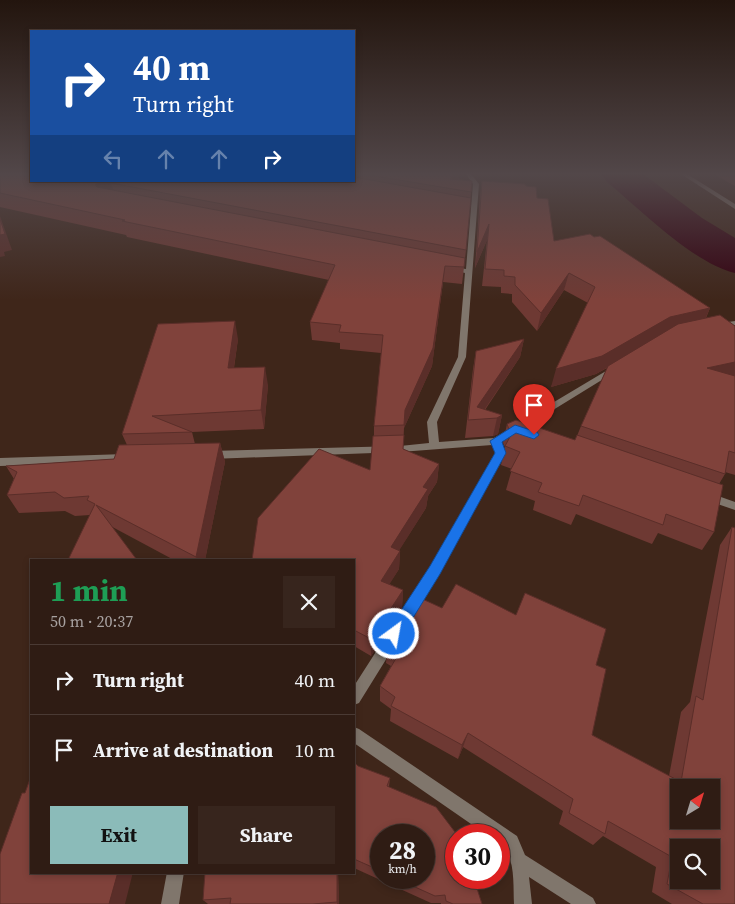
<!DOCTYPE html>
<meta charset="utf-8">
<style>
:root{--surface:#2f1c14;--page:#37251d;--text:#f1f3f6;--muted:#a7a1a0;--line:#4a3a34;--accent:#8bbbb9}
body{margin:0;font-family:"Source Serif 4",serif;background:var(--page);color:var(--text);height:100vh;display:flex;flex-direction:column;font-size:19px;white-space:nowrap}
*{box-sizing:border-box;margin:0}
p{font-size:16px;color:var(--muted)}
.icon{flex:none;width:28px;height:28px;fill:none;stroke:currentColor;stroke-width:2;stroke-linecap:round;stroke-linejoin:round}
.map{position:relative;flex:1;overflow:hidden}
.sheet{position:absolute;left:30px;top:559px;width:325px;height:315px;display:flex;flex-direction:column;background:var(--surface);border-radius:0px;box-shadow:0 2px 8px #0003,0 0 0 1px var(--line)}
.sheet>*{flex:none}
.top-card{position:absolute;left:30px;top:30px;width:325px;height:152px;border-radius:0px;box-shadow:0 2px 8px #0003,0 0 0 1px var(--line);background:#1a4fa0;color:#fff;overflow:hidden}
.needle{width:32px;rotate:38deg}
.controls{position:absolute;left:670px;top:779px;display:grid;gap:10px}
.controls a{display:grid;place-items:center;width:50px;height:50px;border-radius:0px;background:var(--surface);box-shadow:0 2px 8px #0003,0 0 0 1px var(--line);font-size:25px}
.speed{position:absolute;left:370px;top:824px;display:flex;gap:10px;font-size:25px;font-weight:700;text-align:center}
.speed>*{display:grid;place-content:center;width:65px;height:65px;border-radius:50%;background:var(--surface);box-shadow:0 2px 8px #0003,0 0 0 1px var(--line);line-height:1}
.speed small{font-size:12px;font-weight:400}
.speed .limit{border:8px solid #d22;background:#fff;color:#111}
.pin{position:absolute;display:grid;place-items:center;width:42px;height:42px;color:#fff;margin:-51px -21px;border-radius:50% 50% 50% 0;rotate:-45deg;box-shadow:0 0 5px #0007}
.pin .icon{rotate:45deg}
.me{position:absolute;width:55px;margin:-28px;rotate:32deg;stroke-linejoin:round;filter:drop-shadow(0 0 4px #0008)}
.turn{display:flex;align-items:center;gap:18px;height:105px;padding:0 20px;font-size:22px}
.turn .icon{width:65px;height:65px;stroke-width:2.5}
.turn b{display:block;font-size:35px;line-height:42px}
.lanes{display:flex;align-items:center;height:48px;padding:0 20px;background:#0003;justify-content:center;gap:25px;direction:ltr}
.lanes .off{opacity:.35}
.round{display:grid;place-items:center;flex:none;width:52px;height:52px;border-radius:0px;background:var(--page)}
.overview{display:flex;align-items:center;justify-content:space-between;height:85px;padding:0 20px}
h1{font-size:30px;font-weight:700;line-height:38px;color:#1e9e55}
.primary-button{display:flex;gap:10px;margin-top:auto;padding:10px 20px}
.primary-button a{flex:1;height:58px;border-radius:0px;background:var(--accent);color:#111;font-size:20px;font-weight:700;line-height:58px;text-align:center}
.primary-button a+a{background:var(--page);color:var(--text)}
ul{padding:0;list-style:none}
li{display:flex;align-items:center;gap:15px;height:70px;padding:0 20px;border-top:1px solid var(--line)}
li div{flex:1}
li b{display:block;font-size:19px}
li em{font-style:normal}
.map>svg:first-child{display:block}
</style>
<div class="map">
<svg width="735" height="904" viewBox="0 0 735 904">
<rect width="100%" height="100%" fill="#3f261a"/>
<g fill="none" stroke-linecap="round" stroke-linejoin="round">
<path fill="#33000f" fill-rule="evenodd" d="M601 174H643L702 218 735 238V273C693 263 641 210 607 182Z"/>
<path fill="#80766c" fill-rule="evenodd" d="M466 174H471L479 184 466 357 437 422 439 442 494 438 611 368H617L618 370 501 442 505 453 439 574 359 703 354 705V686L431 566 495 453 492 445 400 452 211 459 206 455 211 451 400 446 429 443 427 422 458 357 465 273 449 269 452 267 466 269 473 184Z
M681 174H687L735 204V209Z
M735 321V325L718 328 714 326 715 324Z
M126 454 131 458 126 462 0 466V458Z
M707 492 735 502V510L703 499 702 496 703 493Z
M354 727 359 729 517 836 525 855 593 898 596 904H571L529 877 532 904H514C513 885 516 855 499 843V835H487L354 743Z
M167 872H184L179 904H161Z"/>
</g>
<path fill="#6e3933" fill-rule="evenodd" d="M0 174 354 181V174H459V180L472 181 466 250 462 284 443 282 432 366 404 428 403 449 439 464 437 482 428 496 426 508 399 550 400 551 399 569 389 584 403 590 402 608 371 656 354 646V560L370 470 374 436V426L381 353 340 349V343L312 340 310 322 329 280 127 237 126 235 0 207Z
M714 174H735V186Z
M482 181 526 186 537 198 554 241 710 308 706 318 735 326V475L725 472V474L719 484 714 532 702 550 658 533 652 544 576 514 571 525 533 510 535 501 506 490 512 469 501 465 505 447 503 443 507 424 575 440 577 436 581 426 607 368 596 374 551 387 588 303 564 290 537 331 512 302V294L501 293V287L482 286 487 240 475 268 480 196Z
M238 339 234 368 268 385 264 429 192 432 195 444 220 443 225 462 205 560H174L90 515 75 516 65 511 19 513 7 495 14 479 6 466 114 459 127 445 122 434Z
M524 339 520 357 485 410 502 415 498 434 493 436 465 438 473 369 476 351Z
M732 527 735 904H672L652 892 656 867 603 836 593 845 559 824 563 811 463 747 458 759 390 721 391 709 380 701V686L391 666 386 663 387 647 442 608 596 665 592 735 669 776 681 712 690 702 720 545Z
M354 762 358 766 390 778 389 787 479 878 475 883 482 904H441V903H431L354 868ZM381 835 424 878H381Z
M338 872 339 904H208L203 900Z"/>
<path fill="#5a2e29" d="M455 174H459L458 182 450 179Z
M101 181H131L111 183 114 192 100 200 95 185Z
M0 216 12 250 4 252 5 256 0 257Z
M489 224 487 240 475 268 477 252Z
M445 266 432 366 404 428 405 410Z
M569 273 564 290 537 331 541 313Z
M710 308 702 326 663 334 596 374 551 387 556 369 670 317Z
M235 321 238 339 231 386 228 368Z
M524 339 520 357 478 419 477 407Z
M735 362V377L707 368Z
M265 367 268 385 264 429 261 410Z
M502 415 498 434 493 436 497 418Z
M220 443 225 462 205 560H197L196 557Z
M439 464 437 482 428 496 426 508 390 565 391 547 423 487Z
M400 551 399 569 381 598V581Z
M403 590 402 608 371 656V639Z
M468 733 463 747 458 759 462 745Z
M118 872H133L125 904H109Z
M337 872H338L339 904H337Z"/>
<path fill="#80423b" stroke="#5a2e29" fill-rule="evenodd" d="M0 174H31V181H101L95 185 97 187 465 258 464 267 445 266 433 348 405 410 404 425 374 426 383 335 339 332 341 325 310 322 335 265 122 221 125 220 0 193Z
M363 174H455L450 179 472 181 471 192Z
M354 177 471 198 466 250 111 183 115 181H354Z
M482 181 525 184 526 186 536 187 537 198 548 199 554 241 590 234 594 237 600 236 710 308 670 317 602 356 556 369 595 287 569 273 541 313 515 285V277L504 276V270L485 269 489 224 477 252Z
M0 219 5 234 0 235Z
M720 315 735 326V362L707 368 735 376V453L729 451 725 474 581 426 608 366 678 324Z
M235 321 228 368 265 367 261 410 152 416 192 432 122 434 158 324Z
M524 339 477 407 502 415 497 418 468 420 476 351Z
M516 420 575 440 577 435 723 485 714 532 666 514 663 525 583 495 579 506 538 492 542 483 510 471 520 452 505 446 511 435 507 424Z
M404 435 403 449 439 464 423 487 428 489 391 547 400 551 381 581 403 590 371 639 354 630V560H252L258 518 319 449 370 470 373 436Z
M220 443 196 557 96 505 137 560H68L95 504 87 500 89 496 64 498 55 492 7 495 17 472 6 466 114 459 119 445Z
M732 527 735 528V904H703L667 884 672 857 608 821 605 834 569 813 573 799 468 733 462 745 391 706 395 697 380 686 399 653 387 647 418 597 442 608 456 584 516 615 525 593 606 629 596 665 606 669 592 735 681 782 696 696 703 700ZM679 788H711V820H679ZM679 848H711V880H679Z
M354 762 358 766 390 778 387 786 436 807 455 832 473 833 474 835H456V878H478L474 879 482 904H453L446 901 445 895 435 896 395 878H424V835H381V871L354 859Z
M31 776V872H118L109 904H0V854L22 793H25Z
M205 872H337V902L313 904H230L231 898 203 900Z"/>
<linearGradient id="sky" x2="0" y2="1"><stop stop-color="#23150e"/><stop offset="0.58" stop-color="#524749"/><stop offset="1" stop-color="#524749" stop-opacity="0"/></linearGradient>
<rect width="735" height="300" fill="url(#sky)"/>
<path fill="#1a73e8" stroke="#114b97" d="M515 425 537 432 539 435 534 439 516 433 502 442 506 453 440 574 400 639 394 641 389 639 387 634 389 629 430 566 495 453 490 441Z"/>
</svg>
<div class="controls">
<a><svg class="needle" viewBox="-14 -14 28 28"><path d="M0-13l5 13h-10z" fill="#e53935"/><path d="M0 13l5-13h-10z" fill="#a7a1a0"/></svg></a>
<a><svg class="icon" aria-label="search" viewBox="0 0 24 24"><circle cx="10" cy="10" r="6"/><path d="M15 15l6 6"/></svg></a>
</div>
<div class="speed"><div>28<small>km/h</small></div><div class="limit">30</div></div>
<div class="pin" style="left:534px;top:435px;background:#d93025"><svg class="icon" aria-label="arrive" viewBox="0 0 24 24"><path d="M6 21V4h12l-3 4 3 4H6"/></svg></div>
<svg class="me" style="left:394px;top:634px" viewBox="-20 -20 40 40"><circle r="17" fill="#1a73e8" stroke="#fff" stroke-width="3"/><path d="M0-11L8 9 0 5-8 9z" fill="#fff"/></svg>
<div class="top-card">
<div class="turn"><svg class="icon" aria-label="right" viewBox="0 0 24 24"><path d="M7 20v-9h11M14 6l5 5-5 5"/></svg><div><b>40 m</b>Turn right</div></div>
<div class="lanes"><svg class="icon off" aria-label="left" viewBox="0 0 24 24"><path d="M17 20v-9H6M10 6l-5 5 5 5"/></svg><svg class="icon off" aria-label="ahead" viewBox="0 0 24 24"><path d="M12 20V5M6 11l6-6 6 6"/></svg><svg class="icon off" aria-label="ahead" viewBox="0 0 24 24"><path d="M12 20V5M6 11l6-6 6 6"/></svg><svg class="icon" aria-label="right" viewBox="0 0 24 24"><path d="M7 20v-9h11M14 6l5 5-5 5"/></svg></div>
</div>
<section class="sheet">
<div class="overview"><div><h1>1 min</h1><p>50 m · 20:37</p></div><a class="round"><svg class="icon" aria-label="close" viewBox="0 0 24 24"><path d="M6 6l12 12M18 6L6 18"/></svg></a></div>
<ul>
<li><svg class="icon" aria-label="right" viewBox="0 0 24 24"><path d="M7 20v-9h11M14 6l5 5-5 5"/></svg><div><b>Turn right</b></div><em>40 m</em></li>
<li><svg class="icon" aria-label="arrive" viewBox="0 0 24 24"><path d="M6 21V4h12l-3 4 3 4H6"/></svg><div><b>Arrive at destination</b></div><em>10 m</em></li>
</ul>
<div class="primary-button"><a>Exit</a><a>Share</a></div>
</section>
</div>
